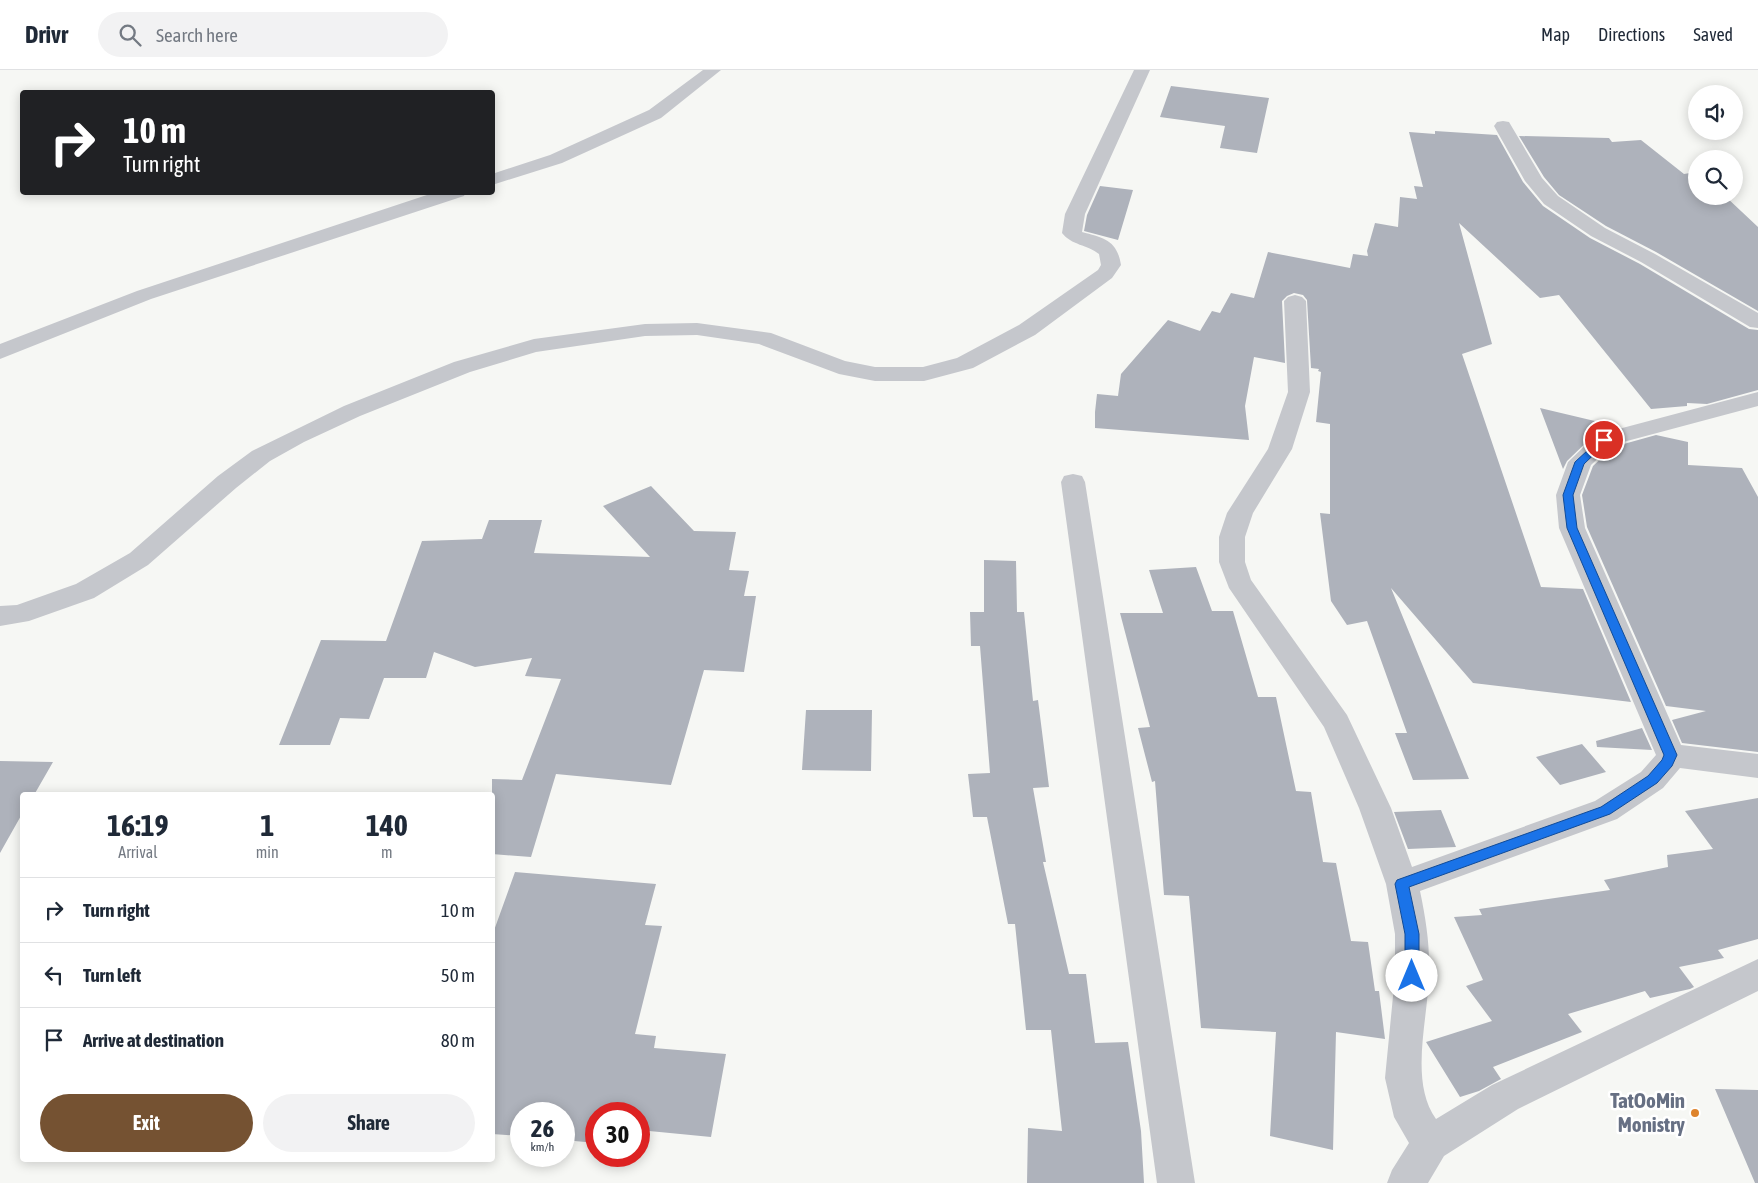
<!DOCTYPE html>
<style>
:root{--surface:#fff;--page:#f2f2f3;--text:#1f2937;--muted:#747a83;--line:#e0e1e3;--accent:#755232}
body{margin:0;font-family:"Asap Condensed",sans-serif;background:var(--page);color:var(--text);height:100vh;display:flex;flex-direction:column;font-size:19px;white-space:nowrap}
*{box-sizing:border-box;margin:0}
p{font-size:16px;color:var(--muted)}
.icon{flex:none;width:28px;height:28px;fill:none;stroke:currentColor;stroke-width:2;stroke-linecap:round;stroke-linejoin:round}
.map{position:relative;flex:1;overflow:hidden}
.side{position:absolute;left:20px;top:722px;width:475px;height:370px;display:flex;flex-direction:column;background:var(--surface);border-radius:5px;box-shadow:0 2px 12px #0003}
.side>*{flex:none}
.top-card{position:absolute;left:20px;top:20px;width:475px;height:105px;border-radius:5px;box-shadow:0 2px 12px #0003;background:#202124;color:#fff;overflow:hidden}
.tools{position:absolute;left:1688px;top:15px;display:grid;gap:10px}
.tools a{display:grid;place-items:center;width:55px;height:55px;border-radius:50%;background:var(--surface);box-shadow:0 2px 12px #0003;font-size:25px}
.speed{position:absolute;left:510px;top:1032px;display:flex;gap:10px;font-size:25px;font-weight:700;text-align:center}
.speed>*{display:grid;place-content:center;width:65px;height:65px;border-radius:50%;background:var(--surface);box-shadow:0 2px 12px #0003;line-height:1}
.speed small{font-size:12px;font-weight:400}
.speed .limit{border:8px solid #d22;background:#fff;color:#111}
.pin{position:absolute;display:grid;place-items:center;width:42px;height:42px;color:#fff;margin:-21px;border:2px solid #fff;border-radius:50%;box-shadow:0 1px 5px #0007}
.me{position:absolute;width:55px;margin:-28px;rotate:0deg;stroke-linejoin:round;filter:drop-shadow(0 0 4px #0008)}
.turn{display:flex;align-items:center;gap:18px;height:105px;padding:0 20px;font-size:22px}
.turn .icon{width:65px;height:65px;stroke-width:2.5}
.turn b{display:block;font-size:35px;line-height:42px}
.eta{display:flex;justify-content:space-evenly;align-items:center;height:85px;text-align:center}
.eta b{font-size:30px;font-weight:700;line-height:35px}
.action{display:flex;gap:10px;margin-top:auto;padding:10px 20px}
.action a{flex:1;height:58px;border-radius:30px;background:var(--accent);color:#fff;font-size:20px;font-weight:700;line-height:58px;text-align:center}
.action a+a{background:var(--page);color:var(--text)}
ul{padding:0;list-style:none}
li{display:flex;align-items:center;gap:15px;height:65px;padding:0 20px;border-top:1px solid var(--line)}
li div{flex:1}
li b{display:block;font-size:19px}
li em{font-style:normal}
header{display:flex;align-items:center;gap:30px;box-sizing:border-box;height:70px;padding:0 25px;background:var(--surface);border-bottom:1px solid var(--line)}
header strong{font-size:24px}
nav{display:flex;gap:28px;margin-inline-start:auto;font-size:18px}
.search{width:350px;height:45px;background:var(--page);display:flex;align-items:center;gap:12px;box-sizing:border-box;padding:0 18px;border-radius:28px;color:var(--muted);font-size:19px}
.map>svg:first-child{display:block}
</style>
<header>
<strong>Drivr</strong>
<div class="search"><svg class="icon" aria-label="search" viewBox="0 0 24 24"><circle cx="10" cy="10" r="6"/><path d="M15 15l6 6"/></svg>Search here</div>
<nav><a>Map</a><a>Directions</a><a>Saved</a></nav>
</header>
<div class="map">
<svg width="1758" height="1113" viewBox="0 0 1758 1113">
<rect width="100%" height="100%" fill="#f6f7f4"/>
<path fill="#aeb2bb" d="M1171 16 1269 28 1257 83 1220 78 1225 56 1160 47Z
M1435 61 1497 65 1523 112 1543 136 1590 168 1640 194 1749 259 1758 260V320L1707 334 1687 333V336L1651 339 1559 225 1540 228 1459 153 1492 274 1462 284 1541 517 1583 519 1631 632 1473 613 1391 518 1469 709 1413 710 1395 663H1407L1367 551 1347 555 1331 531 1320 443 1330 444V354L1316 352 1321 302 1318 301 1319 299 1311 298 1307 230 1303 225 1294 223 1287 226 1282 231 1285 293 1254 287 1245 336 1249 370 1095 358V342L1097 324 1118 326 1121 304 1168 250 1200 261 1212 241 1220 243 1231 223 1254 228 1268 182 1350 198 1353 184 1368 186 1367 181 1375 153 1398 157 1400 127 1417 129 1414 116 1423 117 1409 62 1435 64Z
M1519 66 1609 68 1612 72 1641 70 1684 104 1696 102V126H1725L1758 157V241L1656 182 1606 156 1559 125 1544 107Z
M1100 116 1133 120 1118 170 1084 161 1087 145Z
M1540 338 1620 357 1595 364 1567 391 1563 399Z
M1656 365 1688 372V395L1742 398 1758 427V682L1682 673 1672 650 1706 641 1666 636 1587 457 1582 425 1593 396 1613 377Z
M651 416 694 461 736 462 729 500 749 501 744 526H756L744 602 704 600 671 715 556 704 531 787 492 784V709L522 710 561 609 525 606 532 588 475 597 434 582 426 608H384L369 649 340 648 330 675H279L321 570 386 571 422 471 482 469 489 450H542L534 483 650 487 603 436Z
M984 490 1016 491 1017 542H1024L1033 631 1038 630 1049 717 1033 718 1046 792H1043L1069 904H1086L1095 973 1128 972 1141 1061 1144 1113H1027L1028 1058 1062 1061 1051 960H1026L1015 854H1008L987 747H973L968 704 990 703 980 576H971L970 542H984Z
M1196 497 1212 541H1233L1258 627H1276L1296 721 1311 722 1323 792 1336 793 1351 871 1368 872 1375 921H1379L1385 969 1336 962 1333 1080 1270 1066 1276 962 1201 958 1189 826 1164 825 1155 711 1152 712 1138 658 1150 657 1120 543H1163L1149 500Z
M806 640H872L871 701 802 700Z
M1642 658 1652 680 1597 677 1596 671Z
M1582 674 1606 702 1560 715 1536 687Z
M0 691 53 692 34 725H22V744L0 783Z
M1758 728V869L1718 880 1724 888 1679 897 1694 917 1690 919 1650 928 1645 921 1568 944 1582 962 1493 997 1501 1009 1479 1021 1460 1027 1426 972 1492 951 1466 916 1483 910 1454 847 1482 845 1479 839 1610 820 1604 810 1668 797 1667 785 1713 779 1685 741Z
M1441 740 1456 777 1408 779 1394 742Z
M515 802 656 814 645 855 662 856 635 964 656 966 654 978 726 984 711 1067 639 1060V1044H596V1073L564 1070V1044H521V1066L492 1064V866Z
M1715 1019 1758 1020V1113H1755Z"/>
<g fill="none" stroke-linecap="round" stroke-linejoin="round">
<path fill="#c5c7cc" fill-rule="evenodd" d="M703 0H721L661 48 562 93 492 115V104L550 85 649 40Z
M1134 0H1150L1085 144 1082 162C1104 168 1117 170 1121 195L1112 208 1035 265 973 298 924 311H875L839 304 759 274 697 265 645 266 536 282 470 302 360 346 304 372 270 391 236 418 148 495 94 528 29 551 0 556V536L17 535 76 514 130 483 218 406 252 381 344 336 454 292 534 269 645 254 697 253 771 263 845 291 875 297H923L957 288 1019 255 1098 200 1101 195 1099 184C1088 175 1071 175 1062 163L1065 144Z
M1503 51 1509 52 1542 108 1558 126 1605 158 1655 184 1758 243V258L1750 257 1641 192 1591 166 1544 134 1525 111 1494 56 1497 52Z
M436 122H466L464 126 151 229 0 289V274L137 221Z
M1295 225 1302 227 1306 231 1310 322 1292 379 1253 443 1245 467V492L1251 510 1347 645 1391 738 1412 797 1595 731 1641 702 1656 685 1559 458 1556 425 1568 392 1596 365 1758 322V336L1612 375 1591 395 1580 425 1585 458 1681 675 1758 684V708L1680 698 1663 718 1617 749 1420 821C1426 850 1430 875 1429 905 1428 950 1409 1011 1436 1049L1492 1015 1758 889V921L1518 1039 1444 1086 1428 1113H1387L1392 1100 1409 1073 1394 1047 1385 1008 1395 906V864L1386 814 1359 738 1324 657 1229 518 1219 492V467L1227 443 1268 379 1288 322 1284 231 1288 227Z
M1073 404 1082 406 1085 412 1195 1113H1157L1061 412 1064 406Z"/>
</g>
<path fill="#1a73e8" stroke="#114b97" d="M1604 367 1609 370 1584 394 1573 425 1577 458 1677 685 1672 696 1657 713 1610 744 1409 817 1419 864V906L1417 910 1412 912 1407 910 1405 906V864L1395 814 1397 810 1601 737 1648 706 1662 690 1664 685 1567 458 1563 425 1575 392 1601 368Z"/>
<circle fill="#de842d" stroke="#fff" stroke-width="2" cx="1695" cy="1043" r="5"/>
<g text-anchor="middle" stroke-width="5" stroke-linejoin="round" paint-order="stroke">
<g font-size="21" font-weight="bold" fill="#677084" stroke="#fff" text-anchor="end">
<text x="1685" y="1038">TatOoMin<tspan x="1685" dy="24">Monistry</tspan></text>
</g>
</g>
</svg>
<div class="tools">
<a><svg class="icon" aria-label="sound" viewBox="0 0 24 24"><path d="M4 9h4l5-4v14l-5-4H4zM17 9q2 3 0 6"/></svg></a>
<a><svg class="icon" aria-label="search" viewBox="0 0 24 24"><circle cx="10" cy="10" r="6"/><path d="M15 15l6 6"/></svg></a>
</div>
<div class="speed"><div>26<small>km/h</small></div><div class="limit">30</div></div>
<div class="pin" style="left:1604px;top:370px;background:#d93025"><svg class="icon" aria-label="arrive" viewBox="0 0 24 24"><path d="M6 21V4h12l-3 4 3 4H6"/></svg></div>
<svg class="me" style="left:1412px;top:906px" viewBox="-20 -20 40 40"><circle r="19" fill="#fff"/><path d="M0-13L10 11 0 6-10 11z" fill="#1a73e8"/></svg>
<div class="top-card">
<div class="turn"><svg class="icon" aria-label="right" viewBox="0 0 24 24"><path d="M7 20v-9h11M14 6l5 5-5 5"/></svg><div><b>10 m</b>Turn right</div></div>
</div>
<section class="side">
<div class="eta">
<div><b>16:19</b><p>Arrival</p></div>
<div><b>1</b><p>min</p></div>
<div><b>140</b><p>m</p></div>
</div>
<ul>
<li><svg class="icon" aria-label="right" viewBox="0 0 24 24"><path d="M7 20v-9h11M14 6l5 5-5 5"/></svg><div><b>Turn right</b></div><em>10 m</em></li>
<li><svg class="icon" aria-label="left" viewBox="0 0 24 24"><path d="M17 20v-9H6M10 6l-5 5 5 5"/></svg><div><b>Turn left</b></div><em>50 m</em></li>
<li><svg class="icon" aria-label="arrive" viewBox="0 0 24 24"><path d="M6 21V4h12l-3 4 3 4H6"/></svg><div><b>Arrive at destination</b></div><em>80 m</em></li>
</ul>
<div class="action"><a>Exit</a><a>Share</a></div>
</section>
</div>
